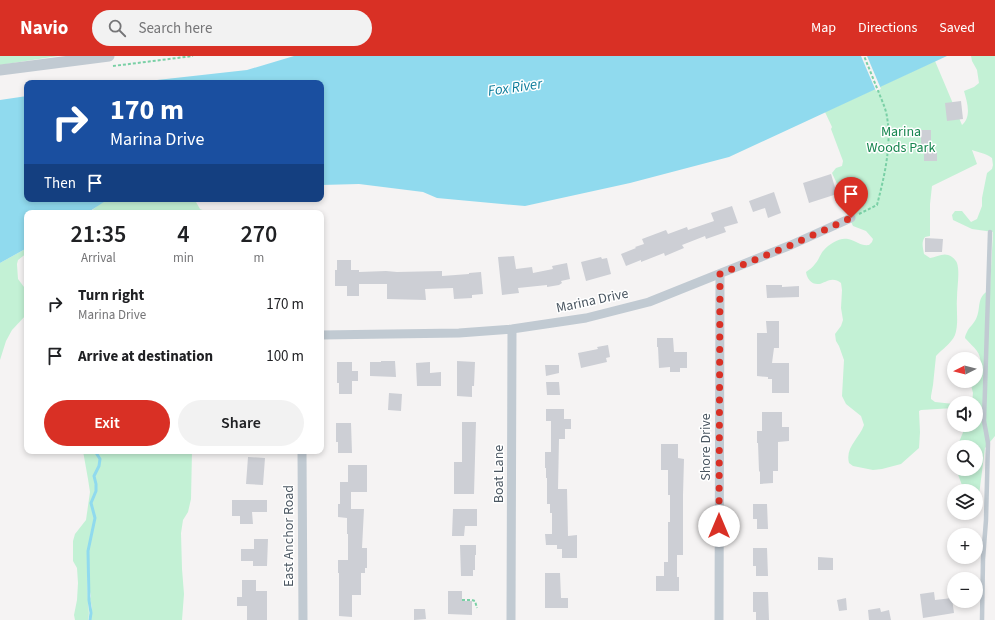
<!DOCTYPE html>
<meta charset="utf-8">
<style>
:root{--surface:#fff;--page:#f2f2f2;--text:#202124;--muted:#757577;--accent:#d93025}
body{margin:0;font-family:"Source Sans 3",sans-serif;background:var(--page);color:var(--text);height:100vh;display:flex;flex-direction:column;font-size:15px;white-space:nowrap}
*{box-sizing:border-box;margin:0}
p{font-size:13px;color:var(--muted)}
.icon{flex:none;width:22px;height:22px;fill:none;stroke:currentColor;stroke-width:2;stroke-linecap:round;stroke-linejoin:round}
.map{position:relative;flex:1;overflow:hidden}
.sheet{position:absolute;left:24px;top:154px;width:300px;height:244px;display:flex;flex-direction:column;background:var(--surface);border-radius:8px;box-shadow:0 2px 6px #0003}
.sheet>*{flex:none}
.banner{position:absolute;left:24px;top:24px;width:300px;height:122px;border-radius:8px;box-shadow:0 2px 6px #0003;background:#1a4fa0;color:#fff;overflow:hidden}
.needle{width:26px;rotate:264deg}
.fabs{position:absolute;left:947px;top:296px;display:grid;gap:8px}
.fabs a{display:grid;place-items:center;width:36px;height:36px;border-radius:50%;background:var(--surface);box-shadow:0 2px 6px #0003;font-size:20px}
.pin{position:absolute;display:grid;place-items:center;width:34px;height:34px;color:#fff;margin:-41px -17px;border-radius:50% 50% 50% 0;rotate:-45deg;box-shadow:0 0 4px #0007}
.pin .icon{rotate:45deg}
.me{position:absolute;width:44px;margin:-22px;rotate:0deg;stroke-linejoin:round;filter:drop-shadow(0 0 3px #0008)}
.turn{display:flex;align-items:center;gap:14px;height:84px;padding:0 20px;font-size:18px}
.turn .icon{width:52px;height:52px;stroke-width:2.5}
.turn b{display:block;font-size:28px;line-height:34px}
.then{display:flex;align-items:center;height:38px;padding:0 20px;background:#0003;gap:8px;font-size:15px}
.eta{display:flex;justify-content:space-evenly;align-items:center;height:68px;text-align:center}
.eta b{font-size:24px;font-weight:600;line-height:28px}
.action{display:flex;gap:8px;margin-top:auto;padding:8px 20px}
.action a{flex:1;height:46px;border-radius:24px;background:var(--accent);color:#fff;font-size:16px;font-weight:600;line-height:46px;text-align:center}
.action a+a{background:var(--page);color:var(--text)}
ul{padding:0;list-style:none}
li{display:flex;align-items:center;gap:12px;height:52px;padding:0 20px}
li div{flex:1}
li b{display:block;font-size:15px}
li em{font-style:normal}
header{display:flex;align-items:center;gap:24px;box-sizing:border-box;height:56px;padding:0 20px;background:var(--accent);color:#fff}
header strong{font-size:19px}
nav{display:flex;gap:22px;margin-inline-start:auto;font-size:14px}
.search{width:280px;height:36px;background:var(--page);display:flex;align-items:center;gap:10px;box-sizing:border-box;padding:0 14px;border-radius:22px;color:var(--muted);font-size:15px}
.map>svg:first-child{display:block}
</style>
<header>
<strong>Navio</strong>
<div class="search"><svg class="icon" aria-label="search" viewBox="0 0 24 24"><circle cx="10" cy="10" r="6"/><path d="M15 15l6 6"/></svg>Search here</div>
<nav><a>Map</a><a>Directions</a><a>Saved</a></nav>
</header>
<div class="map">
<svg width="995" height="564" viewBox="0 0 995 564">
<rect width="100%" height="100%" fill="#f5f3f3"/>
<path fill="#c3f1d5" d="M0 0H58L0 9Z
M971 0H995V380L985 392 979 439 976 440V435H965L963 432 956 413H976V391H957L966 369H976V347H972L973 337 970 325H976V319L980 317C983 297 977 295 965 282 965 280 966 278 967 276 969 271 973 269 976 263 982 250 975 243 990 233L993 176 972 173 953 164 952 159 955 155H962L971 166 977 163 982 150V142L987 117 992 113 993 109 992 102C985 97 980 97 972 94L977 108 932 130 930 148V180L925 181C921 186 923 192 924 198L930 202C936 201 943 197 948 199 952 200 956 204 957 207 960 216 957 232 957 242 956 253 959 268 955 279 951 288 942 293 936 300L933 329 931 340V343L935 346 954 348V352L921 354 919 355 920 376 919 392 901 408 882 413 873 414 853 410 849 407C845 391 859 383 864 369L861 360 846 348 842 340 844 304 839 290 836 285 835 278 841 270 843 264 841 252 842 234 841 227C836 223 831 223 825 226 824 226 821 228 819 228 812 229 807 223 806 216 809 214 813 211 815 208 819 204 820 198 824 194 829 188 840 181 848 183 857 185 860 190 869 189L872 186 873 183 866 175 853 170 845 153 843 141 832 117 836 112 842 110 843 105 831 73 832 71 825 56 935 5 962 69C972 60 967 46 964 35L974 31 979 27 977 14 972 5Z
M110 143H197L196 146 200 153 205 155 206 157H90C95 151 103 145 110 143Z
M27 192V197L18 204 17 208 18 223 24 231 27 237V258L12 274 6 285 0 304V207Z
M83 395H192L191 443 188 456 183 464 181 477 182 513 184 538 182 564H91L92 551 90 543 91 540 90 536 89 508H87C87 520 87 532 88 544 88 551 90 557 88 564H75L74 559 77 544 78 527 77 512 73 505V485L75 478 86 464 90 436 88 423Z"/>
<path fill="#90daee" d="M294 0H947L729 101 630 127 525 150 437 142 423 136 359 128 321 129V27H130L247 14Z
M27 40V143H110L107 144 87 157H27V192L0 207V44Z"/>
<path fill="#f5f3f3" d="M861 0H867L881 33 876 35Z"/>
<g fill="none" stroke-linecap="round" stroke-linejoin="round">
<path stroke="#90daee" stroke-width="3" d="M90 564 91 557 89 544 88 495 95 462 91 447 96 435V428L94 420 99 410 100 403 95 395"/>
</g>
<path fill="#cdcfd5" d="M961 45 963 63 947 65 945 47Z
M921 74H931V91H934V96H937V105H924V91H921Z
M831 118 837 138 809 147 803 127Z
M774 136 781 157 768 162 765 152 753 156 749 145Z
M732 150 738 167 724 171 726 176 706 183 705 180 682 189 684 192 665 200 664 197 641 206V204L626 210 621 198 636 192 635 191 644 188 642 183 666 174 668 178 687 171 688 174 714 165 711 157Z
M925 182 943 183 942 196H925Z
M514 200 516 213 532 211 533 217 553 213 552 210 567 207 570 223 561 225 562 227 559 229 547 231V229L518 232 519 237 502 239 498 201Z
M601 201 602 203 607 202 611 218 586 225 581 206Z
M337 204H351V214H359V216L386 215 397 216 442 215V220L469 218V217L481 216 483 238 472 239V242L454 243 453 232 425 233 426 244 387 243V228H359V240H347V230H335V214H337Z
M766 229H782V231L799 230V241L767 242Z
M766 265H779V292H774L772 307H789V337H772V323H768V321L757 320V277H767Z
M657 282H673L674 296H687V312H680V316H670V311L659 312 658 291H657Z
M608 289 610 301 606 302 607 306 581 312 578 297 598 293 597 291Z
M381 305H395L396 321 370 320V306H381Z
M457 305 475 306 474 330H472V341L457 340Z
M337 306H352V315H358V325H352V338H339V327H337Z
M430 306V317L441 316V330H417L416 307Z
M545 309H559V317L546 320Z
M546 326H559L560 339H547Z
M389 337 402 338 401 355 388 354Z
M546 353H564V363H571V373H565V383H559L558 433H567L568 480 577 479V502H562V493H557V489H546L545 478H552V457H550V448H547V422H546V412H545V396H551V365H546Z
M762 356H782V371H789V385L778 386V415H773V427L760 428V416L759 415 758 387H757V375H762Z
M462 366H476L474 438H454V406H462Z
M336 367H351L352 397H338V386H336Z
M661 388H678V402L684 403 683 439V499H677V521H679V535H656V520H664V506H668V466H670V439H668V414H661Z
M248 401 265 402 263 429 246 428Z
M348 409H367V436H351V453H364L362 492H367V512H365V517H361V539H352V561L339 560V517H338V504H348V478H347V462L338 461V448H340V426H348Z
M232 444H267V456H252L253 468H240V460H232Z
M753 448H767L768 473H757V463H753Z
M453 453H477V470H465L464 480H452Z
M254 483H268L267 510H253V505H241V493H254Z
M460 489H476V499H475V514H473V520H461Z
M753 492H767L768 520H756V510H753Z
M818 501 833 502V514H818Z
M545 517H560L561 542H568V552H545Z
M242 524H256V535H267V564H247V550H237V541H242Z
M448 535H462V545H472V559L448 558Z
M753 536H768L769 564H756V556H753Z
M934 536 935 544 952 542 954 557 923 562 920 538Z
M846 542 847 554 839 555 837 544Z
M880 552 881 556 889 554 891 564H869L868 554Z
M414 553H425L426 563 414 564Z"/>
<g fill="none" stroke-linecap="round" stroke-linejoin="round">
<path stroke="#7ad0a6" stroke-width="2" stroke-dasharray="3 2" stroke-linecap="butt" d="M113 10 193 0
M859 158 877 149C884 122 892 89 887 61 886 53 882 45 879 37 874 25 869 12 864 0
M462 544H472L475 545 477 552"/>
<path stroke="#c1cad2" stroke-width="4.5" d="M982 564 983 503 986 464 988 387 984 365 990 176"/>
<path stroke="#c1cad2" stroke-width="9" d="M321 279 459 277 512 273 586 262 649 246 791 189 851 162
M302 395 303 564
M511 564 512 273
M719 564 720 218"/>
<path stroke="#c1cad2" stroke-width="11" d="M0 14 109 0"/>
</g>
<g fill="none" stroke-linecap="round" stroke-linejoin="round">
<path stroke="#d93025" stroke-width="7" stroke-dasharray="0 12.6" d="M719 470 720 218 791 189 851 162"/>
</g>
<g text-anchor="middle" stroke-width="3" stroke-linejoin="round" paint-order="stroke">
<g font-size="14" fill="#17864f" stroke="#fff">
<text x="901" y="80">Marina<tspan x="901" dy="16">Woods Park</tspan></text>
</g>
<g font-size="14" fill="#4a5661" stroke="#fff">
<text transform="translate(592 244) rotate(-12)" y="5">Marina Drive</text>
<text transform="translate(705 391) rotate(-90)" y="5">Shore Drive</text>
<text transform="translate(498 418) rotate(-90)" y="5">Boat Lane</text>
<text transform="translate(288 480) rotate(-90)" y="5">East Anchor Road</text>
</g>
<g font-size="15" font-style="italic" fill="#0c7c9b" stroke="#fff">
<text transform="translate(515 31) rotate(-8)" y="5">Fox River</text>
</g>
</g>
</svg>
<div class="fabs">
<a><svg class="needle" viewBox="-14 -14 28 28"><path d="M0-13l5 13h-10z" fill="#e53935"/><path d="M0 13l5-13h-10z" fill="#757577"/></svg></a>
<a><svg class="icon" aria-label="sound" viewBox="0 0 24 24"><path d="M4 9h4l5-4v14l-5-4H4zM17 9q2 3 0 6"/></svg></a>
<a><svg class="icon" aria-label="search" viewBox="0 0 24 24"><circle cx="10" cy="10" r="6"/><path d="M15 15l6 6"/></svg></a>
<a><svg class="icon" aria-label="layers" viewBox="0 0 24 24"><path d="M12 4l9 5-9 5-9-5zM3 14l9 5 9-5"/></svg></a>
<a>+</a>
<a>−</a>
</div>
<div class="pin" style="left:851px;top:162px;background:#d93025"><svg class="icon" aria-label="arrive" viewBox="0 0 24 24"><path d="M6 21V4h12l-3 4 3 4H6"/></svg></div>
<svg class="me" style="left:719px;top:470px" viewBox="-20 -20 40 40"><circle r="19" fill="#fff"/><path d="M0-13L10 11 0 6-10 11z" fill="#d93025"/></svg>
<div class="banner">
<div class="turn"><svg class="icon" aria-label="right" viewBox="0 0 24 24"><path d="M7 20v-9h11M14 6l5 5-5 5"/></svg><div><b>170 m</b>Marina Drive</div></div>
<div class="then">Then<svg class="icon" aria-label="arrive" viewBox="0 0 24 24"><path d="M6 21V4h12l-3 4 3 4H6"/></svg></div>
</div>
<section class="sheet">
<div class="eta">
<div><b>21:35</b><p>Arrival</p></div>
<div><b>4</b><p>min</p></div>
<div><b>270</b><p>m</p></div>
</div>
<ul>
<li><svg class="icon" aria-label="right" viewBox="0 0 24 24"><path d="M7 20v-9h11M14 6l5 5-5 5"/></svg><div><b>Turn right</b><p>Marina Drive</p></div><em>170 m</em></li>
<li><svg class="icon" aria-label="arrive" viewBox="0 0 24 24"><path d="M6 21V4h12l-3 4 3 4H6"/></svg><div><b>Arrive at destination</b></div><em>100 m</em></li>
</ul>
<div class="action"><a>Exit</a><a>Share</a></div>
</section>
</div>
